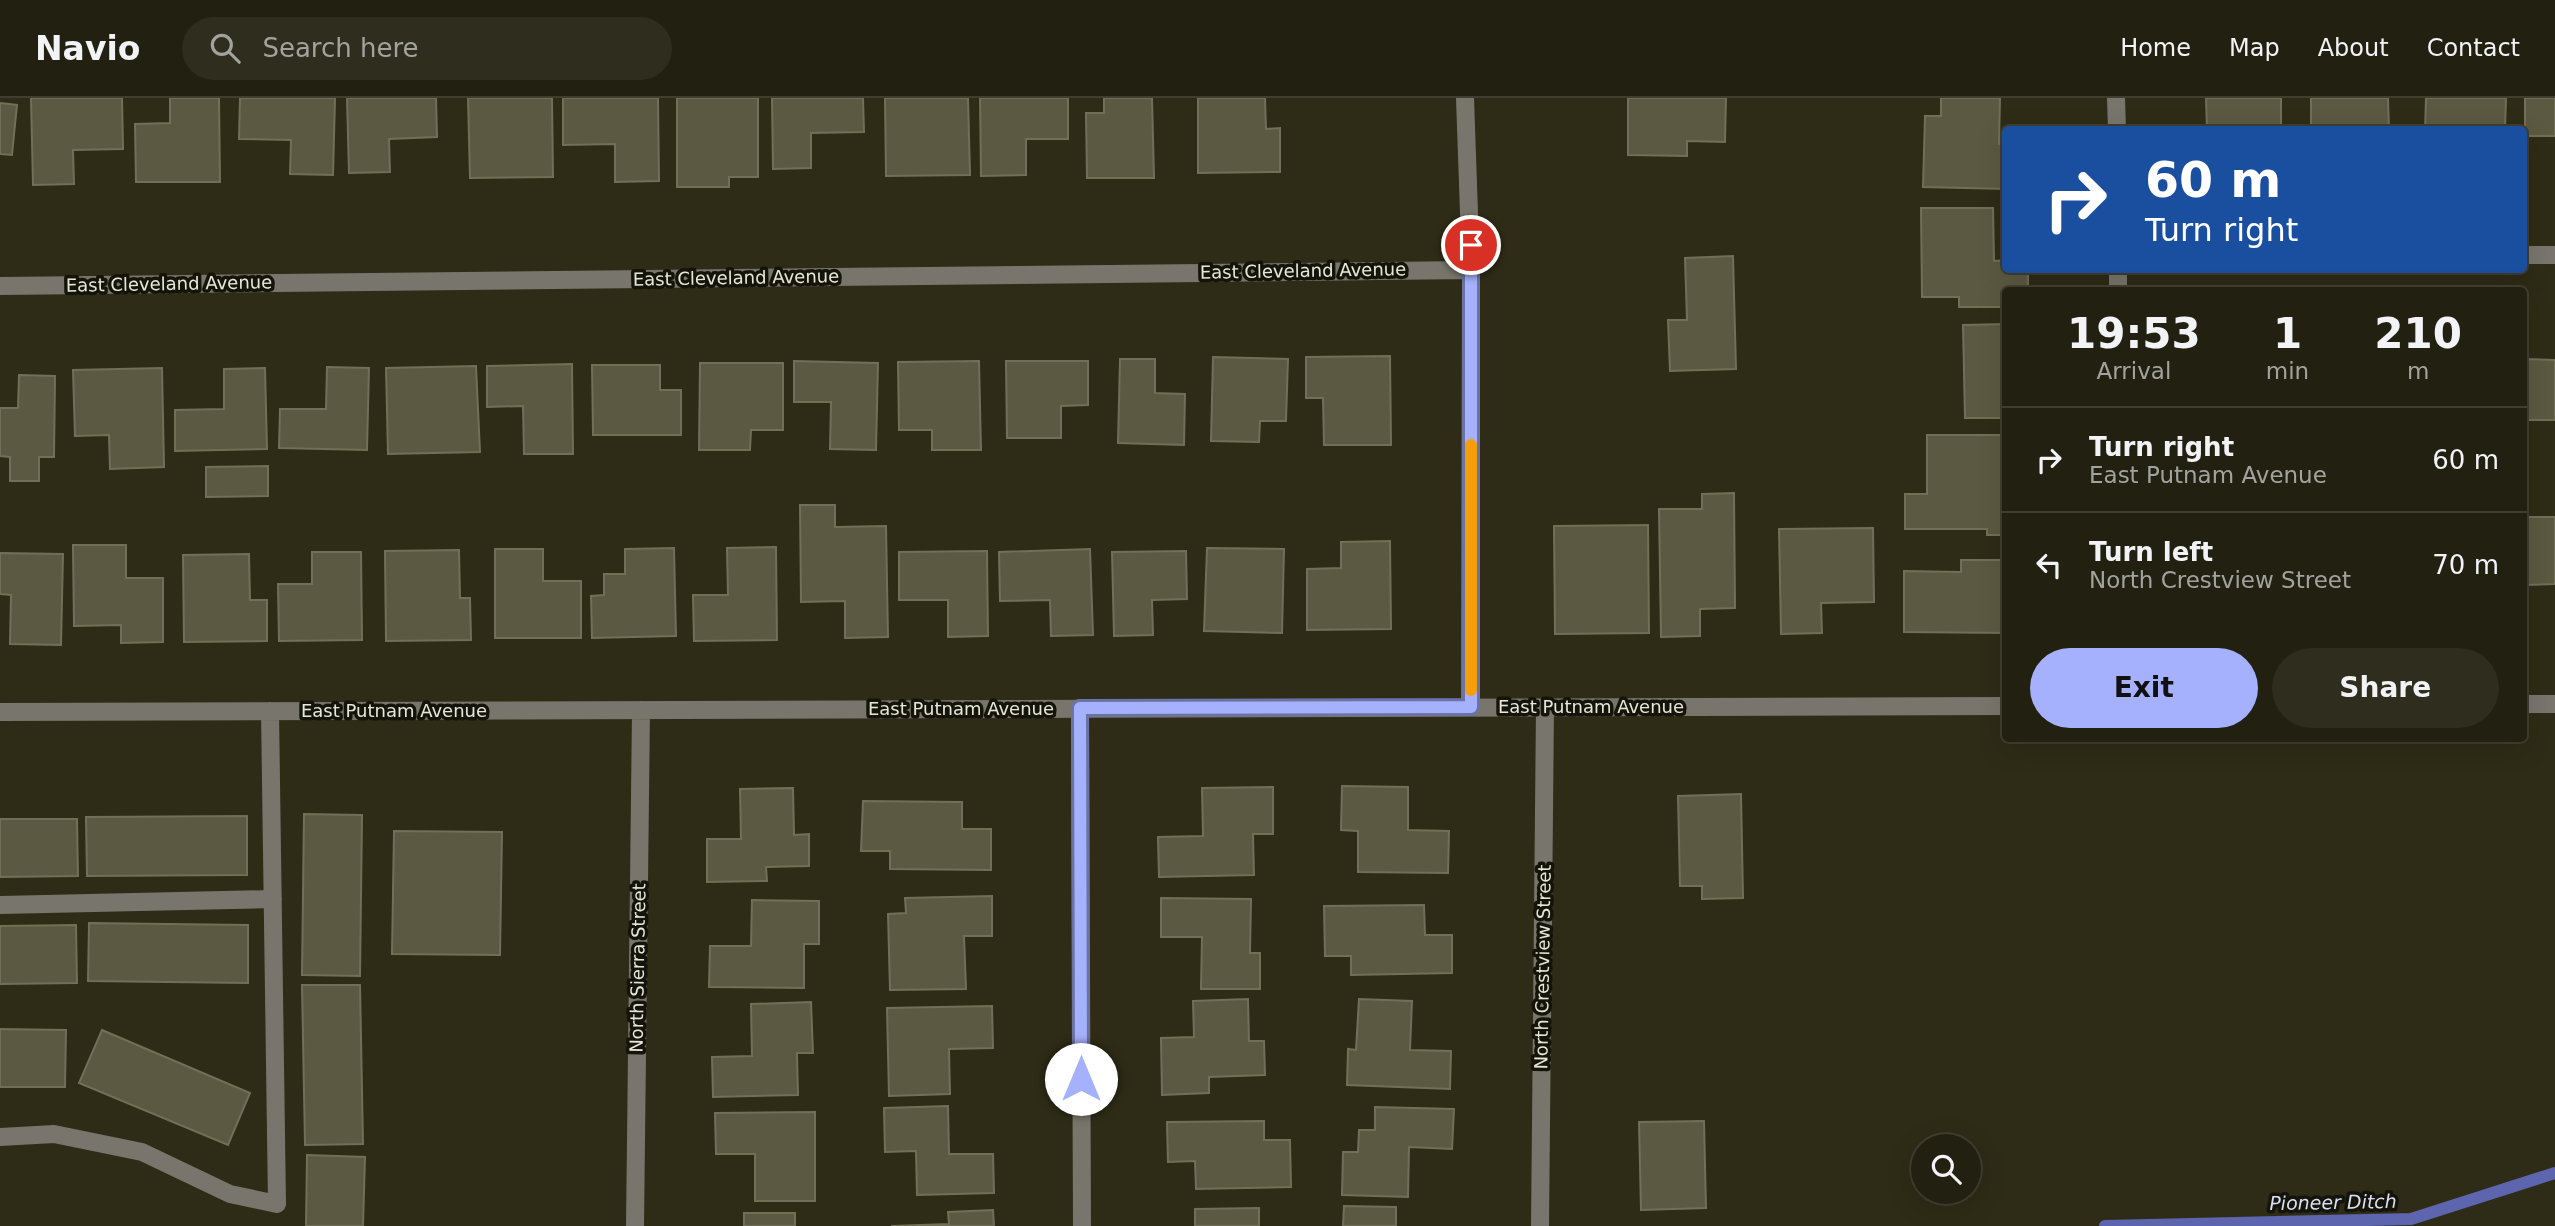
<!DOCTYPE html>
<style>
:root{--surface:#222010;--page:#2e2d1e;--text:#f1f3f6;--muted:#a2a39f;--line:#3f3e30;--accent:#a5b1fc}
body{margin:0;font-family:"DejaVu Sans",sans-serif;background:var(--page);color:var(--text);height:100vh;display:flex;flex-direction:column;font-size:26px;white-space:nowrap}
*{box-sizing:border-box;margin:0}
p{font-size:23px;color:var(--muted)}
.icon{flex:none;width:38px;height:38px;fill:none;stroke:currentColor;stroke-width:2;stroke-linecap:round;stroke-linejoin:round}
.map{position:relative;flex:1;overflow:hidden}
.sheet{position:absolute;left:2002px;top:189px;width:525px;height:455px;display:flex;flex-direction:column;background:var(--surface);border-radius:7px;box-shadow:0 7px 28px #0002,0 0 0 2px var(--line)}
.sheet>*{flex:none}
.hud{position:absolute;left:2002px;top:28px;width:525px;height:147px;border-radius:7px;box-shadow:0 7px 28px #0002,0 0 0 2px var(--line);background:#1a4fa0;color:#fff;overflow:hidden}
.buttons{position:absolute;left:1911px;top:1036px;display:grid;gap:14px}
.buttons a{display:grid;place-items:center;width:70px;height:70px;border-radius:50%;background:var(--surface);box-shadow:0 7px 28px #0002,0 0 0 2px var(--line);font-size:35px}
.pin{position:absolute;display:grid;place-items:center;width:60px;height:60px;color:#fff;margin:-30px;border:4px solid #fff;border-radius:50%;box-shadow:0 2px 7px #0007}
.me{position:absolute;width:77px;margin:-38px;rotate:0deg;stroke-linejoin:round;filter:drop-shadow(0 0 5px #0008)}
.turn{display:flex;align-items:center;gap:24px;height:147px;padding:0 28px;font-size:32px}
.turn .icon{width:91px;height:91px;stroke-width:2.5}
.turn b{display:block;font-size:49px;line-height:60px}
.eta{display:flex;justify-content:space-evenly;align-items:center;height:119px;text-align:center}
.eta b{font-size:42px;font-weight:800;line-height:49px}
.action{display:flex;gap:14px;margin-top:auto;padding:14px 28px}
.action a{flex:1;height:80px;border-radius:42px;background:var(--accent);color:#111;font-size:28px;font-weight:800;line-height:80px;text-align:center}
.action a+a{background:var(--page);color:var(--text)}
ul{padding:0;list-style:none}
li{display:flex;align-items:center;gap:21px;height:105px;padding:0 28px;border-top:2px solid var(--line)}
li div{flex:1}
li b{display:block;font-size:26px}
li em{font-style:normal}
header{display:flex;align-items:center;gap:42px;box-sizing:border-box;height:98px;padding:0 35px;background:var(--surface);border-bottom:2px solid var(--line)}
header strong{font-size:33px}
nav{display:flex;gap:38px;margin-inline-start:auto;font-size:24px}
.search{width:490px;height:63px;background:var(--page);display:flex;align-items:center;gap:18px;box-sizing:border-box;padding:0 24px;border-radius:38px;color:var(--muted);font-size:26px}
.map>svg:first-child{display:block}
</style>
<header>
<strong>Navio</strong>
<div class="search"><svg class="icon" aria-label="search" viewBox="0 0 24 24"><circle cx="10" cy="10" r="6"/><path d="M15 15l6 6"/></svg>Search here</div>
<nav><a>Home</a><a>Map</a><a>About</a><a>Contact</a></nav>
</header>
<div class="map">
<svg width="2555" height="1128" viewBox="0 0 2555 1128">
<rect width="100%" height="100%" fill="#2e2b16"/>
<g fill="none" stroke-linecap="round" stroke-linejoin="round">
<path stroke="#5c65ad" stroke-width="12" d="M2105 1128 2411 1121 2555 1075"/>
</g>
<path fill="#5c5942" stroke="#726f57" stroke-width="2" d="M31 0H122L123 51 73 52 74 86 33 87Z
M170 0H219L220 84H136L135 26 170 25Z
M240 0H335L333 77 290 76 291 42 239 41Z
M347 0H436L437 39 389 41 390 74 349 75Z
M468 0H552L553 79 470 80Z
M563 0H658L659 83 615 84V46L563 47Z
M677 0H758V79H729V89H677Z
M772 0H863L864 34 811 35V70L773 71Z
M885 0H968L970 77 886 78Z
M980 0H1068V41H1026V77L981 78Z
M1104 0H1152L1154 80H1087L1086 15H1104Z
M1198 0H1265L1266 31 1280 30V74L1198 75Z
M1628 0H1726L1725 44 1687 43V58L1628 57Z
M1941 0H2000L1999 46H2006V91L1923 89 1925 18H1941Z
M2206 0H2281V32H2207Z
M2311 0H2388L2389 32H2311Z
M2426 0H2506L2505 32H2425Z
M2525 0H2555V38H2525Z
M0 5 17 7 12 57 0 56Z
M1921 110H1993L1994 163 2006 162V172H2028V192H2006V209H1959V199H1922Z
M1733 158 1736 271 1670 273 1668 222H1687L1685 160Z
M2006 226V320H1965L1963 227Z
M1390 258 1391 347H1324L1323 300H1306V259Z
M1213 259 1288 261 1286 323H1260L1259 344 1211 343Z
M1120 261H1155V295L1185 296 1184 347 1118 345Z
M2524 261 2555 262V322H2524Z
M794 263 878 265 876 352 830 351 831 304H794Z
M979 263 981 352H932V332H899L898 264Z
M1006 263H1088V307L1061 308V340H1007Z
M700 265H783V332H751L750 352H699Z
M572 266 573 356H524L523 308 487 309V268Z
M592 267H660V292H681V337H593Z
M476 268 480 354 388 356 386 270Z
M327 269 369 270 367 352 279 350 280 311H326Z
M162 270 164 369 110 371 109 337 75 338 73 272Z
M265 270 267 351 175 353V312L224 311V271Z
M19 277 55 278 54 359H39V383H10V359L0 358V310H18Z
M1927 337H2005L2006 437H1987V431H1905V396H1927Z
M268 368V398L206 399V369Z
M1734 395 1735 510 1700 511V538L1661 539 1659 411H1702V396Z
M800 407H835V429L886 428 888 539 845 540V503L801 504Z
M2524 419H2555V486L2524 487Z
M1648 427 1649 535 1555 536 1554 428Z
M1873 430 1874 504 1821 505 1822 535 1781 536 1779 431Z
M1390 443 1391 531 1307 532V471L1341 470V444Z
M73 447H126V480H163V544L121 545V527L74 528Z
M776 449 777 542 694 543 693 497H728L727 450Z
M674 450 676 538 592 540 591 498 604 497V476H625V451Z
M1207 450 1284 451 1282 535 1204 533Z
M495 451H543V483H581V540H495Z
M1090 451 1093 537 1051 538 1050 502 1000 503 999 454Z
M459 452 460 500H470L471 542 386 543 385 453Z
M987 453 988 538 948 539V502H899V454Z
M1186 453 1187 501 1152 502 1153 537 1114 538 1112 454Z
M312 454H361L362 542 279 543 278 486H312Z
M0 455 63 456 61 547 10 546 11 497 0 496Z
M249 456 250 502H267V543L184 544 183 457Z
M1961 462H2006V535L1904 534V473L1961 474Z
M1342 688 1408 689V732L1449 733 1448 775 1358 774V733L1341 732Z
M1273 689V736H1253L1254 777 1159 779 1158 739 1203 738 1202 690Z
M793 690 794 737 809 736V768L766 769 767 783 707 784V741H741L740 691Z
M1741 696 1743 800 1702 801V788H1680L1678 698Z
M863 703 962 704V731H991V772L890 771V753H861Z
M304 716 362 717 360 878 302 877Z
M247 718V777L87 778 86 719Z
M0 721H77L78 778 0 779Z
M394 733 502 734 500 857 392 856Z
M992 798V838H964L966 891 890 892 888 816 906 815 905 800Z
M1161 800 1251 801 1250 855H1260V891H1201L1202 839H1161Z
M752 802 819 803V846H804V890L709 889 710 848H751Z
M1424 807 1425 837H1452V875L1351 877V858H1325L1324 808Z
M89 825 248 827V885L88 883Z
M76 827 77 885 0 886V828Z
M302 887H360L363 1046 305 1047Z
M1248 901 1249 943H1264L1265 977 1209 979V995L1162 997 1161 940 1194 939 1193 903Z
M1359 901 1412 903 1410 952 1451 953 1450 991 1347 987 1348 951 1356 952Z
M811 904 813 955H797L798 997 713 999 712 959 752 958 751 906Z
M992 908 993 950 949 951 950 996 889 998 887 910Z
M0 931 66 932 65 989H0Z
M102 932 250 995 228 1047 79 985Z
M948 1008 949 1056H993L994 1095 917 1097 916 1053 885 1054 884 1010Z
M1375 1009 1454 1011 1452 1051 1409 1049 1408 1099 1342 1097 1343 1054H1358L1359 1032H1375Z
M815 1014V1103H755V1056H716L715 1015Z
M1264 1023V1042H1290L1291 1089 1196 1091 1195 1063 1168 1064 1167 1024Z
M1704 1023 1706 1110 1641 1112 1639 1024Z
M307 1057 365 1059 363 1128H306Z
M1344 1108 1396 1109V1128H1343Z
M1259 1110V1128H1195V1111Z
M993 1112 994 1128H891L949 1126 948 1114Z
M744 1115H795V1128H744Z"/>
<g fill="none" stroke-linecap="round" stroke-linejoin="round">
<path stroke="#78766c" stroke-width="18" d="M1465 0 1471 172 1470 609
M2116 0 2117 32
M2524 157H2555
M0 188 1471 172
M2118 192V172
M2524 606H2555
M1080 610 1082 1128
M0 614 2006 608
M0 807 273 801
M0 1039 54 1036 142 1054 230 1096 277 1106 270 613
M635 1128 641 612
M1540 1128 1545 609"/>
</g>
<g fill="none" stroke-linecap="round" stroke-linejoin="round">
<defs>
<path id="route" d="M1081 981 1080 610 1471 609V147"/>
</defs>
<use href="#route" stroke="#6b73a4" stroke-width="18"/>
<use href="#route" stroke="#a5b1fc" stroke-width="12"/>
<path stroke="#f59e0b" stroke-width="12" d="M1471 592V347"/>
</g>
<g text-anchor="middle" stroke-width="7" stroke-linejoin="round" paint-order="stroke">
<g font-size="18" fill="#e7e6d8" stroke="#15140a">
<text transform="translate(1303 173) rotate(-1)" y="6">East Cleveland Avenue</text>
<text transform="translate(736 180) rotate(-1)" y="6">East Cleveland Avenue</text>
<text transform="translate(169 186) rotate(-1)" y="6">East Cleveland Avenue</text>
<text x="1591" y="615">East Putnam Avenue</text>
<text x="961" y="617">East Putnam Avenue</text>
<text x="394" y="619">East Putnam Avenue</text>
<text transform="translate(1543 869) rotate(-89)" y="6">North Crestview Street</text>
<text transform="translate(638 870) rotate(-89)" y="6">North Sierra Street</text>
</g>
<g font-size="19" font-style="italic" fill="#dbdff4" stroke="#15140a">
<text transform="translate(2333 1104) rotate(-1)" y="7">Pioneer Ditch</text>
</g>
</g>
</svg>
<div class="buttons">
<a><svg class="icon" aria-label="search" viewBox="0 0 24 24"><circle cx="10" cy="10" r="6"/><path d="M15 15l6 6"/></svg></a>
</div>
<div class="pin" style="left:1471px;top:147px;background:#d93025"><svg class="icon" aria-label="arrive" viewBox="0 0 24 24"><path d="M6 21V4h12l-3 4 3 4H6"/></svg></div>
<svg class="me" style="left:1081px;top:981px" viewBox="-20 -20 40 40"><circle r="19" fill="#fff"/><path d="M0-13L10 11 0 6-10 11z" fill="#a5b1fc"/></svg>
<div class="hud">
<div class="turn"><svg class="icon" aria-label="right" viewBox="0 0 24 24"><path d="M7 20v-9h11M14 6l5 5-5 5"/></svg><div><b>60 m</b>Turn right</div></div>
</div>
<section class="sheet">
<div class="eta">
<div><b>19:53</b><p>Arrival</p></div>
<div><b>1</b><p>min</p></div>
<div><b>210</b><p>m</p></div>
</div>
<ul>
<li><svg class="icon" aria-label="right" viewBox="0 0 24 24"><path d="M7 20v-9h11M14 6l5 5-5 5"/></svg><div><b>Turn right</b><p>East Putnam Avenue</p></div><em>60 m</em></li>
<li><svg class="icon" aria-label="left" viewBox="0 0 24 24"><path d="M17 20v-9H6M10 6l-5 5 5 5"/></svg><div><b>Turn left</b><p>North Crestview Street</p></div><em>70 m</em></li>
</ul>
<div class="action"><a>Exit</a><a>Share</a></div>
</section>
</div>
